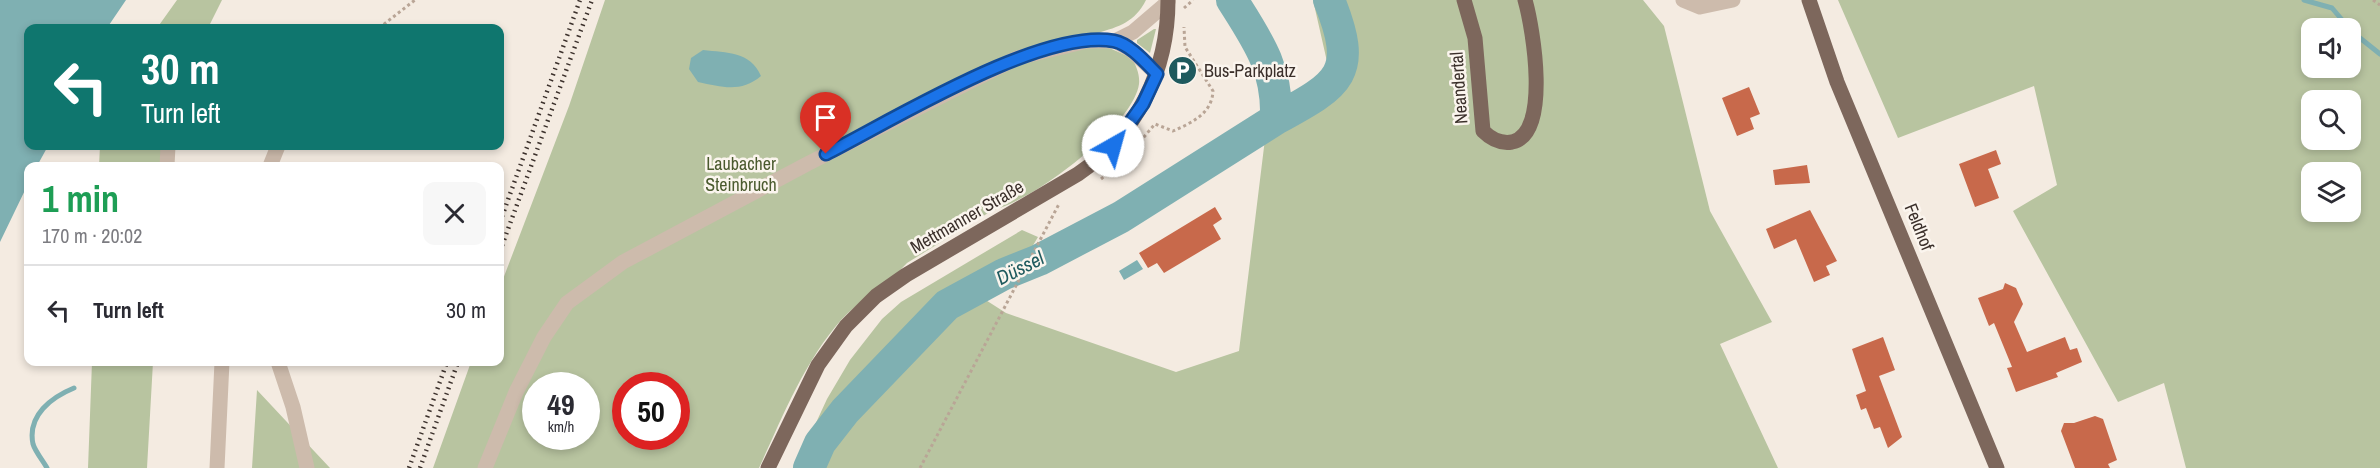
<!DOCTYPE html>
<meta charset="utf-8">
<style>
:root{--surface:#fff;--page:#f7f7f7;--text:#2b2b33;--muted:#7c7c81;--line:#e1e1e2}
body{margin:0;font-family:"Archivo Narrow",sans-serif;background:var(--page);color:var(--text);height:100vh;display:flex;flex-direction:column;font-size:22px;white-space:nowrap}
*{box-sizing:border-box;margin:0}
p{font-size:20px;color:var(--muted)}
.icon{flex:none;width:33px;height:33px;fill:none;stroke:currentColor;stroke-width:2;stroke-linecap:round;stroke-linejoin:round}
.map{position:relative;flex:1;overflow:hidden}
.sheet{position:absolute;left:24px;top:162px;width:480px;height:204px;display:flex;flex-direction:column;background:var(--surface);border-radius:12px;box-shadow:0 3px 9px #0003}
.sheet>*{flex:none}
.banner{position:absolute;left:24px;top:24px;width:480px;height:126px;border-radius:12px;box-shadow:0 3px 9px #0003;background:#0f766e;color:#fff;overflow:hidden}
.tools{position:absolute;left:2301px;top:18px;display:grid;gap:12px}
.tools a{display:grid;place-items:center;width:60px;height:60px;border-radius:12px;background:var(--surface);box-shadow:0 3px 9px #0003;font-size:30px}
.speed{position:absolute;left:522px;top:372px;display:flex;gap:12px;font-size:30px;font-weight:700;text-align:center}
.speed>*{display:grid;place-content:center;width:78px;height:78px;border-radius:50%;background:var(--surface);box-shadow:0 3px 9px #0003;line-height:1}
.speed small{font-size:15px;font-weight:400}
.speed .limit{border:9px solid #d22;background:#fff;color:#111}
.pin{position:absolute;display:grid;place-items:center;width:51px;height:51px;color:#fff;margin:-62px -26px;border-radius:50% 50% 50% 0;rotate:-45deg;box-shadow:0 0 6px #0007}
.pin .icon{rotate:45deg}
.me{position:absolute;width:66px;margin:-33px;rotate:38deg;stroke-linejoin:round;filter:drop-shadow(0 0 4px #0008)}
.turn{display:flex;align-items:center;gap:21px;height:126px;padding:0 18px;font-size:27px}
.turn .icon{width:78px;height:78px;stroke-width:2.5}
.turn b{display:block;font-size:42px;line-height:51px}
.round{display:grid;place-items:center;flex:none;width:63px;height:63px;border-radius:12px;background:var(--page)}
.overview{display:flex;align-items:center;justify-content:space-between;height:102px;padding:0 18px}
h1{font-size:36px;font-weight:700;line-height:45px;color:#1e9e55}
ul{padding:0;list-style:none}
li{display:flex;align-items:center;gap:18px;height:90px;padding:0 18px;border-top:2px solid var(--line)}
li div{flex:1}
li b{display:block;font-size:22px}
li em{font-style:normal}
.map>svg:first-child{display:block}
</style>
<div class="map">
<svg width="2380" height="468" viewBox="0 0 2380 468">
<rect width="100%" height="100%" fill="#f4ebe1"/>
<path fill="#b8c4a0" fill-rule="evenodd" d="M177 0H222L208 28H157Z
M605 0H1146C1135 22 1119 27 1097 33L1098 43 1132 58C1136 66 1140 74 1139 84 1133 126 1033 201 993 210L907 263C888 285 861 298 841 320 804 362 782 418 759 468H433L471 362H500V287L569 106ZM536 386H586V436H536ZM626 386H676V436H626Z
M1313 0H1643L1664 26 1710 211 1772 322 1720 344 1778 468H795L827 399 850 360 882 319 901 302 1022 230 1038 237 1013 279 981 297 1006 313 1176 372 1239 351 1265 139 1333 88Z
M1838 0H2380V468H2186L2164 383 2118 402 2013 211 2057 185 2034 86 1898 138ZM2312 28H2350V68H2312ZM2312 100H2350V140H2312ZM2312 172H2350V212H2312Z
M1154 29H1156L1150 53 1137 43V40Z
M100 146H164L163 166H99Z
M92 362H153L147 468H88Z
M257 390 330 468H252Z"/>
<path fill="#7fb0b2" d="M0 0H126L107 28H28V146H48L37 166H28V184L0 242Z
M703 50C727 53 750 51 761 76 741 93 722 87 698 82L689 69 691 58Z
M1137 260 1143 269 1124 280 1119 271Z"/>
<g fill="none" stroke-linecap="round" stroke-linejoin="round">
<path stroke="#7fb0b2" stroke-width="5" d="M2304 0 2332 8 2349 28
M2350 30 2380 54
M47 468C43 461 35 451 33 444 27 415 52 397 74 388"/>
<path stroke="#7fb0b2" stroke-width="32" d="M1276 119C1340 84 1359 74 1329 0
M809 468 820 443 845 411 947 305 1004 274 1039 260 1121 217 1276 119C1278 69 1258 41 1232 0"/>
</g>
<path fill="#c8694b" d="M1749 87 1760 114 1750 118 1754 129 1737 136 1722 98Z
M1996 150 2001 164 1988 169 1999 198 1975 207 1959 164Z
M1807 165 1810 183 1775 185 1773 170Z
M1215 207 1222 219 1213 225 1221 239 1164 273 1157 263 1148 268 1139 253Z
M1810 210 1837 261 1826 266 1830 275 1814 282 1796 239 1774 249 1766 229Z
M2005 283 2016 288 2023 304 2014 322 2027 352 2065 337 2070 350 2077 348 2082 362 2056 373 2058 377 2016 392 2007 368 2012 367 1994 323 1989 326 1978 298 2003 289Z
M1883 337 1895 370 1879 376 1902 437 1888 448 1880 427 1874 429 1866 408 1861 410 1856 395 1866 391 1852 349Z
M2095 416 2103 419 2117 460 2108 464 2110 468H2075L2061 431 2064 423H2074Z"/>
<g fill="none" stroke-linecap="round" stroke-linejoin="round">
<path stroke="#b9a596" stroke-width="3" stroke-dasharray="3 3" stroke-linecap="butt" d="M2373 0 2380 5
M1184 8 1193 0
M379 28 415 0
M1101 179 1126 158 1155 124 1173 131C1191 123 1212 114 1213 91L1185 47 1184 27
M920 468 1059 204"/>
<path stroke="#cdbbac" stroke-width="15" d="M1683 0 1700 7 1733 0
M1115 41 1133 32 1168 2
M167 166 168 146
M270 166 278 146
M278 362 293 407 307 468
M217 468 222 362
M485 468 516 392 544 337 567 303 623 262 809 163 1017 58 1087 41H1115L1131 50 1157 74"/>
<path stroke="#7d675c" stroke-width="15" d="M1464 0 1475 38 1483 131C1491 139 1500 144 1512 142 1551 134 1533 28 1525 0
M1809 0 1837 82 1997 468
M768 468 818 365 846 326 876 296 906 275 1078 174C1137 134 1168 71 1168 0"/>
<path stroke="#3b302b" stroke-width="4.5" stroke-dasharray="1.5 4.5" stroke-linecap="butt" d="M500 222 580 0
M500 251 592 0
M409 468 447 362
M420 468 458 362"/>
</g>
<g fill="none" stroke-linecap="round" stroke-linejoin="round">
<defs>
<path id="route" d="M826 154C893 120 1042 28 1114 41 1130 44 1146 63 1157 74L1143 104 1113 146"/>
</defs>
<use href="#route" stroke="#114b97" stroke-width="15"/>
<use href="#route" stroke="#1a73e8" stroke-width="10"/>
</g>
<defs>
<symbol id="parking-disc" viewBox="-11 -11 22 22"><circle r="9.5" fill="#1f5a5e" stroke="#fbf5ee"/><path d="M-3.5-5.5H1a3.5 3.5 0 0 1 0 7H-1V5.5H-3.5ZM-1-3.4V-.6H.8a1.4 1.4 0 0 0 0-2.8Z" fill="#fff"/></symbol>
</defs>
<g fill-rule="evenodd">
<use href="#parking-disc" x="1166" y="54" width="33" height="33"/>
</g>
<g text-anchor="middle" stroke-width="5" stroke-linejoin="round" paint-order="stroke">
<g font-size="18" fill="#3b302b" stroke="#fbf5ee" text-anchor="start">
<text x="1204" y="77">Bus-Parkplatz</text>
</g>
<g font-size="18" fill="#3b302b" stroke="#fbf5ee">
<text transform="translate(1459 88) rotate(-94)" y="6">Neandertal</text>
<text transform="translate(967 217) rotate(-30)" y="6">Mettmanner Straße</text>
<text transform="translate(1919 227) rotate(68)" y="6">Feldhof</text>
</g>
<g font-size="18" fill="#4a5a2e" stroke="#fbf5ee">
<text x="741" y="170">Laubacher<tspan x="741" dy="21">Steinbruch</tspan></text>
</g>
<g font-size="20" font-style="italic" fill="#1f5a5e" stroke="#fbf5ee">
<text transform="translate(1020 268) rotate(-27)" y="7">Düssel</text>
</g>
</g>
</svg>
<div class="tools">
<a><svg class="icon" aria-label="sound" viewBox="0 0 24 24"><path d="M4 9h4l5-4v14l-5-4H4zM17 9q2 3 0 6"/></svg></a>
<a><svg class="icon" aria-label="search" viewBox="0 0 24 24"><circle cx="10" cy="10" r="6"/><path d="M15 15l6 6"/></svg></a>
<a><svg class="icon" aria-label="layers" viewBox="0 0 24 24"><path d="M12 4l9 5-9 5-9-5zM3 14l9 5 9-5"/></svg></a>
</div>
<div class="speed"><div>49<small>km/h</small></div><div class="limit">50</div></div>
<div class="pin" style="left:826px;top:154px;background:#d93025"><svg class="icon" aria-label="arrive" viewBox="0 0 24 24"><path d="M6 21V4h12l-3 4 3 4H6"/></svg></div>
<svg class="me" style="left:1113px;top:146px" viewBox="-20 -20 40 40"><circle r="19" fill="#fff"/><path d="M0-13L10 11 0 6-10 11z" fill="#1a73e8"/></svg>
<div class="banner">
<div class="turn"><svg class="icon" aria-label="left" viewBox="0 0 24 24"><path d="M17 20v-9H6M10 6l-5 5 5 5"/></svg><div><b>30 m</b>Turn left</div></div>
</div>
<section class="sheet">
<div class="overview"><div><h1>1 min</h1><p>170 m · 20:02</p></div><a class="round"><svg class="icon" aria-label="close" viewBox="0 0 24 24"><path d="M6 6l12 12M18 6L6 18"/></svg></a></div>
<ul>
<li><svg class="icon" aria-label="left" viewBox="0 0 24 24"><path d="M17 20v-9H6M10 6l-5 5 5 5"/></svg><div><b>Turn left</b></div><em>30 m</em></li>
</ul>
</section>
</div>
